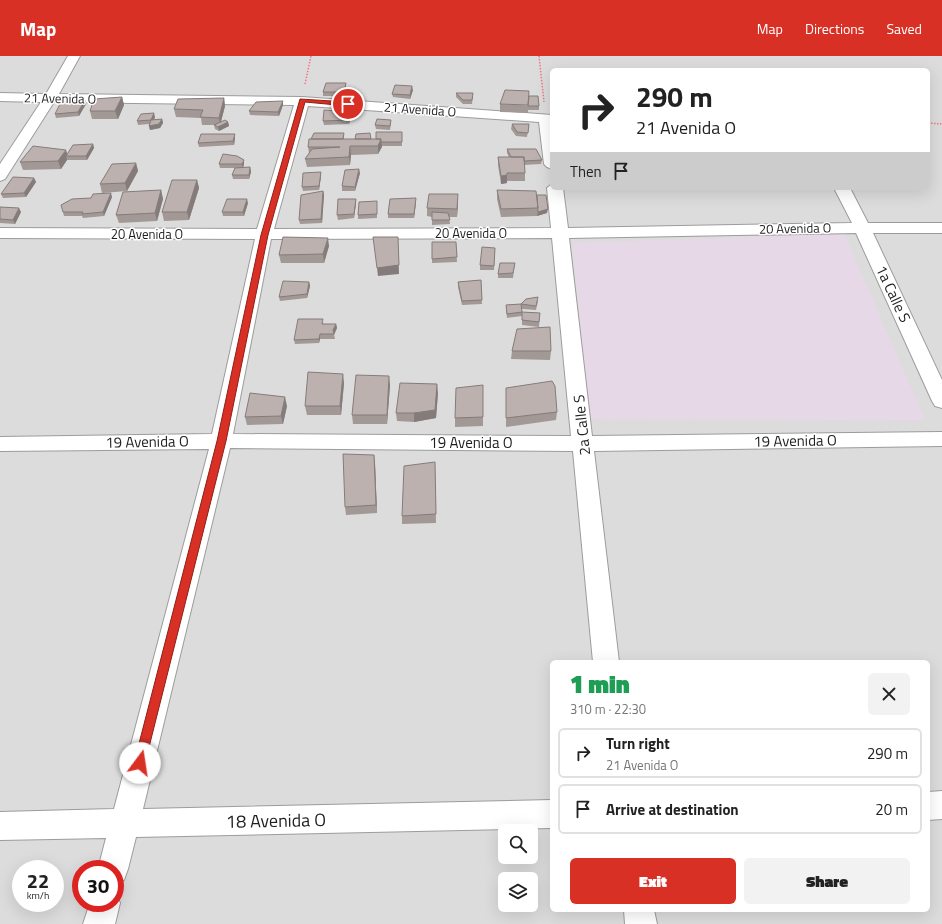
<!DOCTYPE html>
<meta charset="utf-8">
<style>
:root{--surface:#fff;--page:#f2f2f2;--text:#222;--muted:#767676;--line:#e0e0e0;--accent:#d93025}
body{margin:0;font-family:"Titillium Web",sans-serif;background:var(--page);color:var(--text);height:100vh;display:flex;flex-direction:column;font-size:15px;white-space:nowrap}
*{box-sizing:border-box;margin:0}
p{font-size:13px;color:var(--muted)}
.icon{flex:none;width:22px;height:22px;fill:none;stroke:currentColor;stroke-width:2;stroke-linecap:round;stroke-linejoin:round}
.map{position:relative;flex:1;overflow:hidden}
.details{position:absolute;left:550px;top:604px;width:380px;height:252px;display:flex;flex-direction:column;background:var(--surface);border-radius:6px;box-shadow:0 4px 16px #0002}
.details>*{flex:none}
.banner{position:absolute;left:550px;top:12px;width:380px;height:122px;border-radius:6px;box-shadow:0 4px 16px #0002;background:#fff;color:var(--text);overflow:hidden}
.fabs{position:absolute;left:498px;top:768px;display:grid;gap:8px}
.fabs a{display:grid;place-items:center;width:40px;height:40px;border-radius:6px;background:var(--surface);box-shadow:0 4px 16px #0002;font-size:20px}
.speed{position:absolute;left:12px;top:804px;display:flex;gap:8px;font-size:20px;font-weight:700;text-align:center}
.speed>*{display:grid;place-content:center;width:52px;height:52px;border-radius:50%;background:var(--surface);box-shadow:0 4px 16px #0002;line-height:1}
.speed small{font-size:10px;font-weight:400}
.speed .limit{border:6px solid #d22;background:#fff;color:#111}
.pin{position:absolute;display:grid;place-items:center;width:34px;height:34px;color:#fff;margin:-17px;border:2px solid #fff;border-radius:50%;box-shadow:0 1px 4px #0007}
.me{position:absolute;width:44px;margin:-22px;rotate:14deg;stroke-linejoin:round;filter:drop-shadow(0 0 3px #0008)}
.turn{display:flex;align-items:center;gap:14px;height:84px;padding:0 20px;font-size:18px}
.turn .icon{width:52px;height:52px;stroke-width:2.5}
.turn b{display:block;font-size:28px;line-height:34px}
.then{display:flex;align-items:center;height:38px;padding:0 20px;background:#0003;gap:8px;font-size:15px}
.round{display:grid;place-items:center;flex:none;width:42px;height:42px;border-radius:6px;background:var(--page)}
.summary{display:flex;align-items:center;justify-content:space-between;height:68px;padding:0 20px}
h1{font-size:24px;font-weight:800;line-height:30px;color:#1e9e55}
.cta{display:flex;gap:8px;margin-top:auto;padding:8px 20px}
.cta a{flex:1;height:46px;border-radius:6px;background:var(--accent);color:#fff;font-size:16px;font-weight:800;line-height:46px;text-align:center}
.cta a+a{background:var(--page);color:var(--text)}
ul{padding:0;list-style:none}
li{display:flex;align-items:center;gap:12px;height:50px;margin:0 8px 6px;padding:0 12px;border:2px solid var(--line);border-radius:6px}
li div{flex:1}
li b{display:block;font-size:15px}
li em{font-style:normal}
header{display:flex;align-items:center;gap:24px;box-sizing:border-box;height:56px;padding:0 20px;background:var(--accent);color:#fff}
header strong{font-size:19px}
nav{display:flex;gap:22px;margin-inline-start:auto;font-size:14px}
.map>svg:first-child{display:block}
</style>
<header>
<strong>Map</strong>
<nav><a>Map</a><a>Directions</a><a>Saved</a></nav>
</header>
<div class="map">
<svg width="942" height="868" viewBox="0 0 942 868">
<rect width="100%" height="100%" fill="#efe9e5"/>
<path fill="#dddcdc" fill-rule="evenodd" d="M0 0H942V868H0ZM552 14H928V132H552ZM552 606H928V854H552ZM505 775H531V801H505ZM21 813H55V847H21ZM81 813H115V847H81ZM505 823H531V849H505Z"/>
<path fill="#e7d8e7" d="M844 178 925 364 590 363 572 187Z"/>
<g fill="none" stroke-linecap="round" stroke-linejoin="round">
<defs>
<path id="minor" d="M68 0H80L59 38 302 41 552 59V113L547 111 544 108 539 66 308 50 274 173 551 172 547 132 552 128V132H563L568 172 852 167 834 132H850L868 167H942V177H873L942 324V352L935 350 932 345 856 177 569 182 592 380 942 376V390L594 395 619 606H593L573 395 230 392 143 753 552 744V772L136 781 128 813 124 824 115 827V813H98L106 782 0 784V756L114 753 209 393 0 395V381L212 378 255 183 0 182V172L257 173 294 49 54 46 5 123 0 125V108L41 46 0 45V37L46 38ZM552 182 571 380 233 378 271 183Z
M942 735V763L928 764V736Z
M115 836 120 847 115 868H83L90 847H115Z
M624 854H654L657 868H625Z"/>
</defs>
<use href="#minor" stroke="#9c9c9c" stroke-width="2"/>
<path stroke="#f17485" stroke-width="1.5" stroke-dasharray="1.5 1.5" stroke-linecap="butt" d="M539 0 544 46
M305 28 311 0
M928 67 942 68"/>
<use href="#minor" fill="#fff" fill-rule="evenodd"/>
</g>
<path fill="#a29896" d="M346 27V31L344 40H323V36Z
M413 34 410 43 393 41 392 38Z
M456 37 473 41 472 48H463L456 41Z
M122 41 124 49 118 63H92L90 55Z
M224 42 225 50 221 66H228L229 70 219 75 215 73 214 69H202L201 62 176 61 174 53Z
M283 45V49L279 60 250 59 249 55Z
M86 48 79 60 56 62 55 58Z
M500 48 539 50V54H528V51V57L500 56Z
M351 56V60L349 68 324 69 323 65Z
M155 61 154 64 162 63 163 67 160 72 150 74 149 70V68L138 69 137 65Z
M391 68 390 74 376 73 375 69Z
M512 68H529L527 81 516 80 511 73Z
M402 76V90H382L378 98 351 99 350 109 307 111 305 103 309 97 308 91 311 83 344 77V83H376Z
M235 82 234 89 199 91 198 87Z
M93 88 94 92 87 104H67L61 113 23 114 20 106 68 98Z
M507 93 542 104 541 108 524 109 525 117V125H507V127L501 128 498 109V101H509L507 97Z
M136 107 138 115 127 135 102 137 100 128Z
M219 108H244L243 112 250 111 251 116 249 123H233L232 119 235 112H220Z
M360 117 355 135H342V130Z
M321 120 319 134 303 135 302 131Z
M34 122 36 126 26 141 3 142 1 138Z
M197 124 199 132 189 164 164 165 162 156Z
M161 134 163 143 157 165 119 167 116 159Z
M497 134 537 139 547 157 537 160 501 161 497 143Z
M323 135 324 139 322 167 300 168 299 164Z
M112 141 104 160 83 162 82 160H64L61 149Z
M356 143V147L354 162 338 164 337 159Z
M416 146 414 162H388V158Z
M248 147 244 160H223L222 156Z
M458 147 457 161H449L450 168 432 169V161L427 160V152Z
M377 149V162L358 163V159Z
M0 151 21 156 15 168 0 167Z
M432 186H456L457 206 432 207Z
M329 190 324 207H281L279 199Z
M495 192 494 214H480V209Z
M515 207 513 222H498V218Z
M481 224 482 248 462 249 458 231V226Z
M309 226 310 230 307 242 280 245 279 241Z
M538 245 536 254 522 253V256L540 257 539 271 522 269V260L507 262 506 253V249L521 248Z
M324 267V268H336L337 272 334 278 335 283H320L319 287 295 288 294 284Z
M512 295H551L550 304 511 303Z
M344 327 341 359H307L305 350Z
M390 329 387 368H353L352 359Z
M483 329V370L455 371V362Z
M506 332 557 356 556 364 506 371Z
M438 337 436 362 414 366 397 365 396 357Z
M287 350 283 368 247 369 245 361Z
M374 399 375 407 377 457 346 459 345 451Z
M435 406 436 467 402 468V460Z"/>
<path fill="#847c7a" d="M346 27V31L344 40V36Z
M412 30 413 34 410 43V39Z
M122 41 124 49 118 63 115 55Z
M224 42 225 50 220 69 219 62Z
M85 44 86 48 79 60 78 56Z
M283 45V49L279 60 278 56Z
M351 56V60L349 68V64Z
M154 57 155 61 152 68 151 64Z
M162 63 163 67 160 72 150 74 149 70Z
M228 66 229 70 219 75 218 71Z
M235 78V82L234 89 233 85Z
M381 83 382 91 378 98V90Z
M93 88 94 92 87 104 86 100Z
M350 90 351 99 350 109 349 101Z
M66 94 68 100H66L67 104 61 113 58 105Z
M244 104V108L243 112 242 108Z
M136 107 138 115 127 135 125 127Z
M250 111 251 116 249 123V119Z
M359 113 360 117 355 135V131Z
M321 116V120L319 134V130Z
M507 119V127L501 128V120Z
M34 122 36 126 26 141 24 137Z
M197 124 199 132 189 164 187 156Z
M161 134 163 143 157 165 155 157Z
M323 135 324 139 322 167 321 163Z
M111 137 112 141 104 160 103 156Z
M458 138V147L457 161V153Z
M416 142V146L414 162V158Z
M247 143 248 147 244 160 243 156Z
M356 143V147L354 162V158Z
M19 152 21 156 15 168 13 164Z
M548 153 547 157 537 160 538 156Z
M398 181 399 218 378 220 377 212Z
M328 182 329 190 324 207 323 198Z
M309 226 310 230 307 242V238Z
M336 268 337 272 334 279 333 274Z
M320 278V283L319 287V283Z
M343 318 344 327 341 359 340 350Z
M389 320 390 329 387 368V359Z
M437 328 438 337 436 362 414 366V357Z
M285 341 287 350 283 368 281 360Z
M374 399 375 407 377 457 376 449Z"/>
<path fill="#bcb1af" stroke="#847c7a" d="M326 27H346L344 36H323Z
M395 29 412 30 410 39 392 38Z
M505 34 529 35 528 49 500 48Z
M456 37H473L472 44H463Z
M529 40H538L539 50H528Z
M122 41 115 55H90L94 43Z
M224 42 219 62 200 61 203 54 174 53 178 43Z
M85 44 78 56 55 58 61 46Z
M283 45 278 56 249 55 256 46Z
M324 54 351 56 349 64 323 65Z
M154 57 151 64 162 63 159 68 149 70 151 64 137 65 141 58Z
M377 63 391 64 390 70 375 69Z
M225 64 228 66 218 71 214 69Z
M512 68H529L528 77 517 76Z
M376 76H402V86H381V83H376Z
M314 77H344L343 83H311Z
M370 77 371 83H355L356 78Z
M201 78H235L233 85 198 87Z
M309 83H381L378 90H350L349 101 305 103 312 93 340 91H308Z
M93 88 86 100H66L73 89Z
M33 90 66 94 58 105 20 106Z
M507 93H536L542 104 524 105V101H511Z
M223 98 237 100 244 104 242 108H219Z
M498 101H524L525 117H507V119L501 120Z
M136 107 125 127 100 128 112 108Z
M250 111 249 119H232L235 112Z
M359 113 355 131 342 130 345 114Z
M321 116 319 130 302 131 303 117Z
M13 121 34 122 24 137 1 138Z
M172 124H197L187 156H162Z
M161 134 155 157 116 159 123 136Z
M497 134 536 135 538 152 501 153Z
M323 135 321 163 299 164 301 139Z
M111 137 103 156 82 158 83 156H63L61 149 72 143 91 142 93 138Z
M429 138H458L457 153 427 152Z
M537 139H546L548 153 538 156Z
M416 142 414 158H388L390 143Z
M227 143H247L243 156H222Z
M338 143H356L354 158 337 159Z
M377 145V158L358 159 359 146Z
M0 151 19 152 13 164 0 163Z
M432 156 448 157 450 164H432Z
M283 181 328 182 323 198 279 199Z
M373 181H398L399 209 377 212Z
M432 186H456L457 201 432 203Z
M482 191 495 192 494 210 480 209Z
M500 207H515L513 217 498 218Z
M481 224 482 244 462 245 458 226Z
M283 225 309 226 307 238 279 241Z
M538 241 536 250 521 248 522 256 540 257 539 266 522 264V256L507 258 506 249 521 248 526 243Z
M298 263H323L322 268H336L333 274 334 278H320L319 283 294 284Z
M550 271 551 295H512L517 273Z
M308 316 343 318 340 350H305Z
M356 319 389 320 387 359H352Z
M552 325 555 330 557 356 506 362V332Z
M400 327 437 328 435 354 414 357H396Z
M483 329V361L455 362 456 332Z
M250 337 285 341 281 360 245 361Z
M343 398 374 399 376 449 345 451Z
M435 406 436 458 402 460 404 410Z"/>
<path fill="#d93025" stroke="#8d1f18" d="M300 43 348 46 351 48 348 50 305 46 268 179 226 385 145 707 144 711 140 713 136 711 134 707 217 385 261 179Z"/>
<g text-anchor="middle" stroke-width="3" stroke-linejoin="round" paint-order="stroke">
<g font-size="13" fill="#1f1f1f" stroke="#fff">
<text transform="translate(60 42) rotate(1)" y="5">21 Avenida O</text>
<text transform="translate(420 53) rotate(4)" y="5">21 Avenida O</text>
<text transform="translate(795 172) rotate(-1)" y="5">20 Avenida O</text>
<text x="471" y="182">20 Avenida O</text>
<text x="147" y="183">20 Avenida O</text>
</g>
<g font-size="15" fill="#1f1f1f" stroke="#fff">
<text transform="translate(893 238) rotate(65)" y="5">1a Calle S</text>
<text transform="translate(582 369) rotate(-96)" y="5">2a Calle S</text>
<text transform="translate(795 385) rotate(-1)" y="5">19 Avenida O</text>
<text transform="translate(147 386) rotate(-1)" y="5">19 Avenida O</text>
<text x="471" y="392">19 Avenida O</text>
</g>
<g font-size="18" fill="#1f1f1f" stroke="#fff">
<text transform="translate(276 765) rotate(-1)" y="6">18 Avenida O</text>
</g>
</g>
</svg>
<div class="fabs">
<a><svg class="icon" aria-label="search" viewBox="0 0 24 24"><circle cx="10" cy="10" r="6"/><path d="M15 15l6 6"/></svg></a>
<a><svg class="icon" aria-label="layers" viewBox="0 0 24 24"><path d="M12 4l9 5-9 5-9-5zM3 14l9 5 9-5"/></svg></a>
</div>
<div class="speed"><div>22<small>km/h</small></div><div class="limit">30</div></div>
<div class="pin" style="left:348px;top:48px;background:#d93025"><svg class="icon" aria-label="arrive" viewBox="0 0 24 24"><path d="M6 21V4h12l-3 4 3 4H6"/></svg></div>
<svg class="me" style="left:140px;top:707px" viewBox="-20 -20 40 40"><circle r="19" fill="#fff"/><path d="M0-13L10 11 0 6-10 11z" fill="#d93025"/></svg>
<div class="banner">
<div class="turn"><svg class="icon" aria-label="right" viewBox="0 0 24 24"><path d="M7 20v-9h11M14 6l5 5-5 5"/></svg><div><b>290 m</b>21 Avenida O</div></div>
<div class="then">Then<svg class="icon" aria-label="arrive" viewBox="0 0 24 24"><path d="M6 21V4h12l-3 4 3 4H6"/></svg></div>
</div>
<section class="details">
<div class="summary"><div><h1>1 min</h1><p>310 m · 22:30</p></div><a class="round"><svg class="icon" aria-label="close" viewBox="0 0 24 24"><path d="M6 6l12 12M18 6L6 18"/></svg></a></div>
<ul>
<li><svg class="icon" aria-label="right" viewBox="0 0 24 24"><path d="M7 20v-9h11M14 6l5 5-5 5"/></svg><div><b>Turn right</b><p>21 Avenida O</p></div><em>290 m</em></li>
<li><svg class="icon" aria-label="arrive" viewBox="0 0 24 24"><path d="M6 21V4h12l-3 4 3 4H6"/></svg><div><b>Arrive at destination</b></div><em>20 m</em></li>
</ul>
<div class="cta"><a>Exit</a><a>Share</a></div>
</section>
</div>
